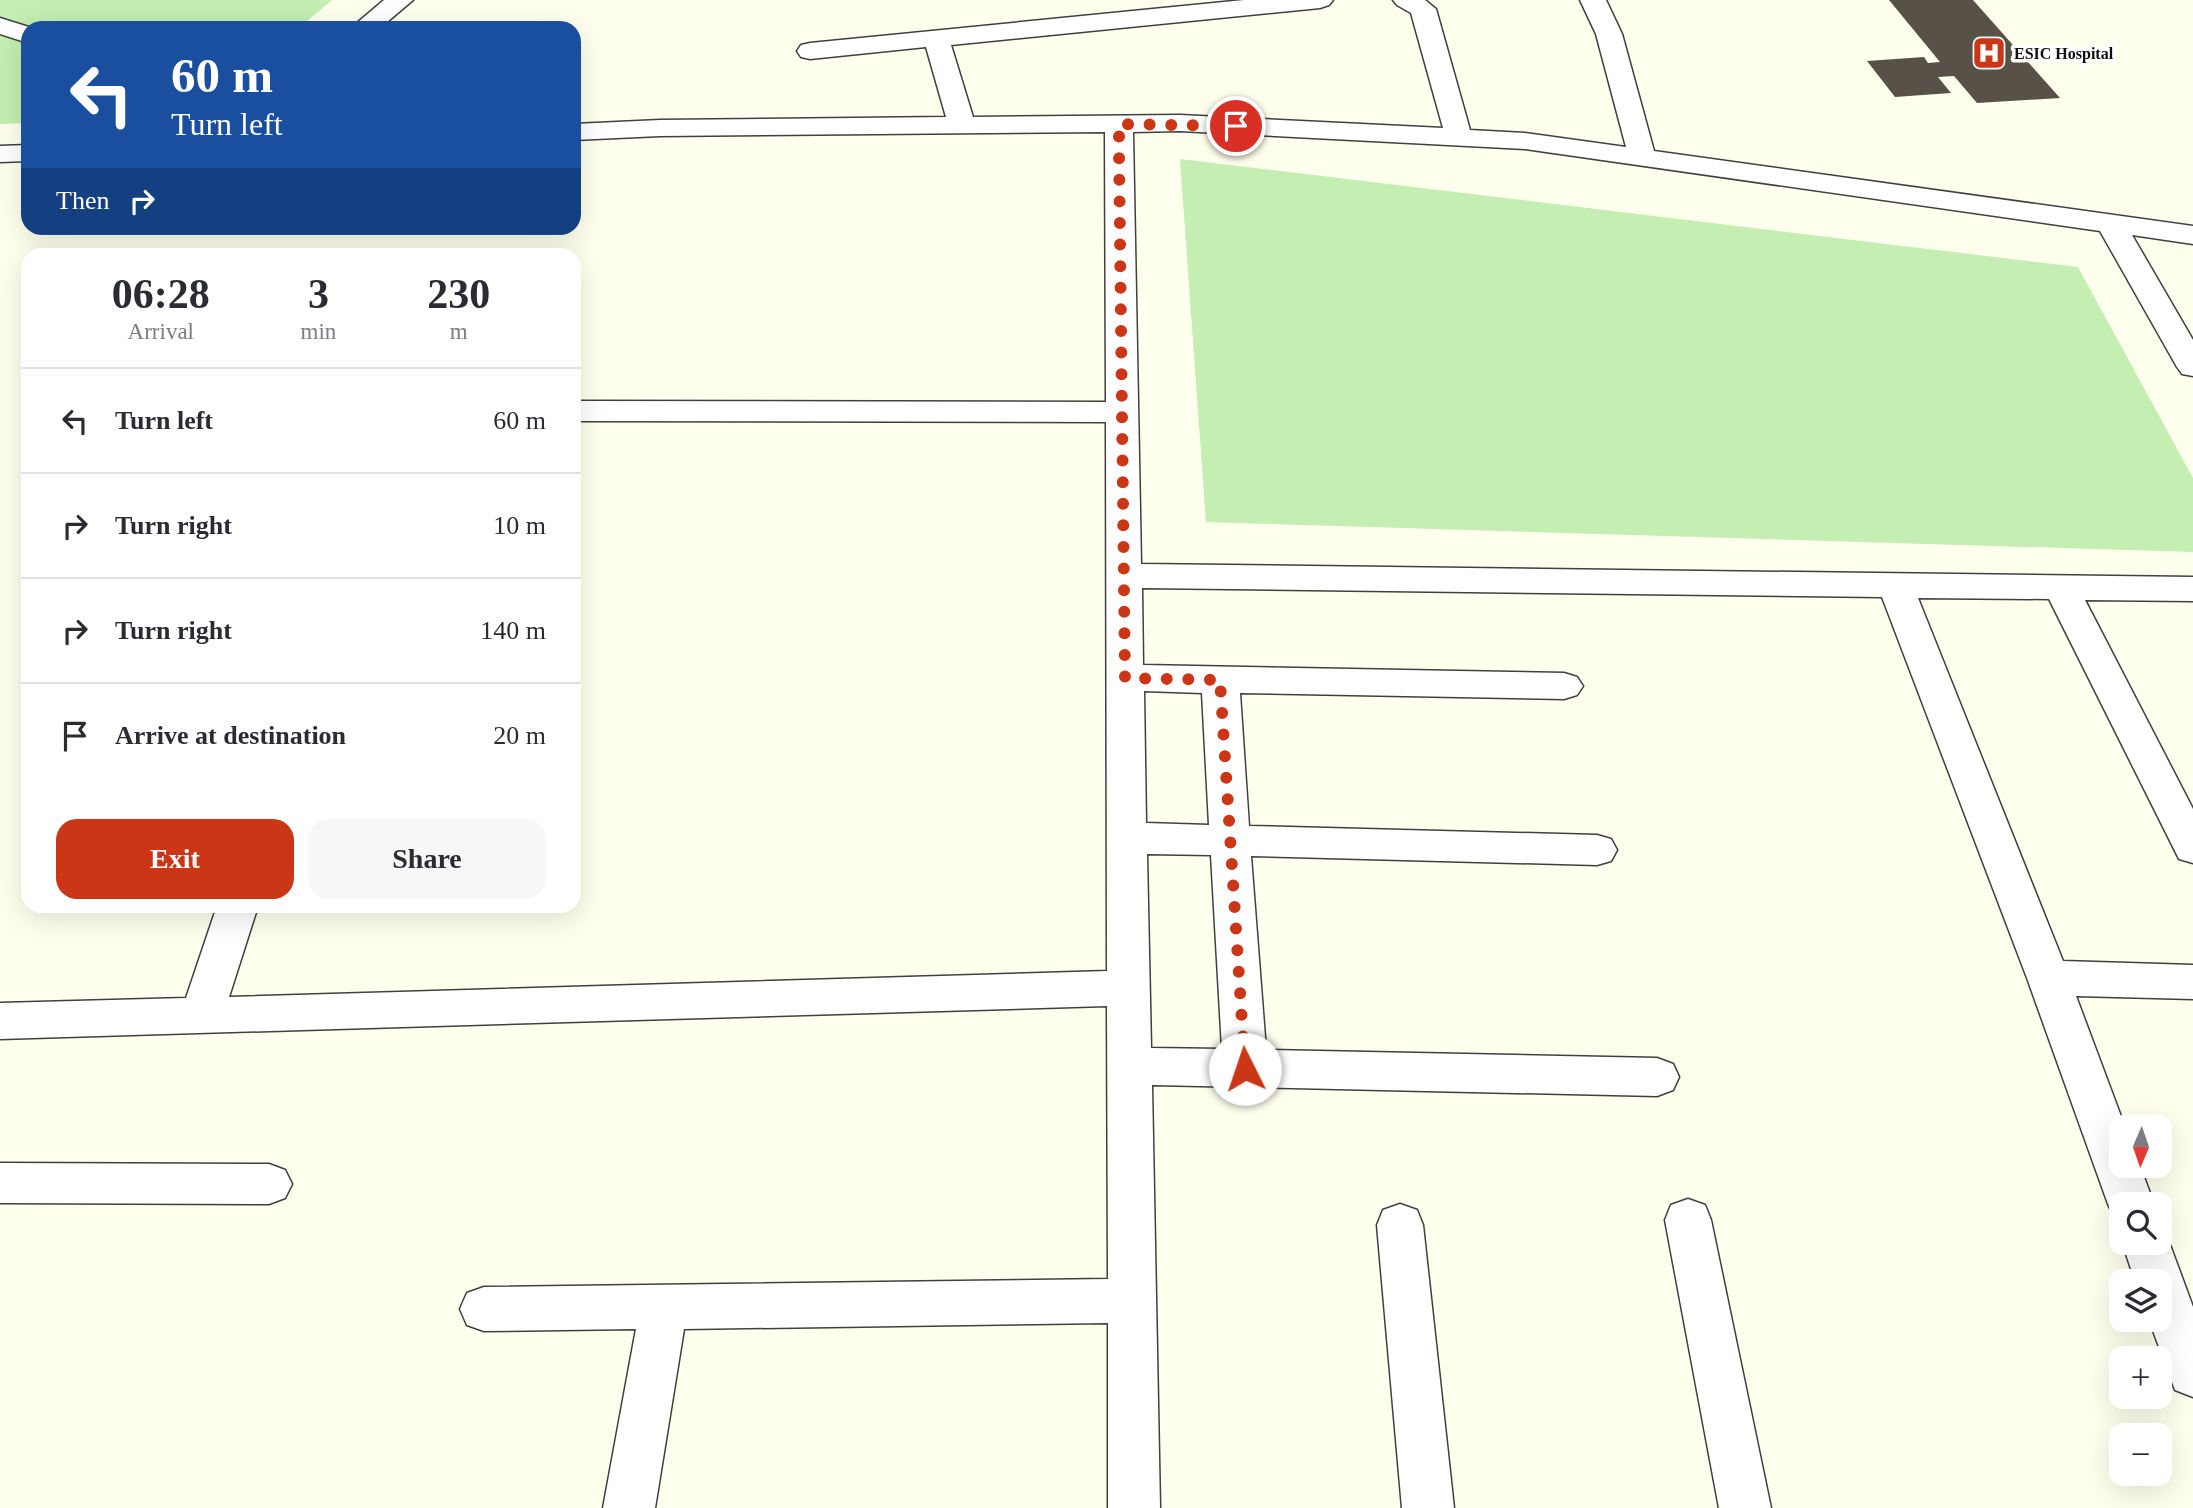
<!DOCTYPE html>
<meta charset="utf-8">
<style>
:root{--surface:#fff;--page:#f7f7f7;--text:#2b2b33;--muted:#7c7c81;--line:#e1e1e2;--accent:#cb3617}
body{margin:0;font-family:"Times New Roman",serif;background:var(--page);color:var(--text);height:100vh;display:flex;flex-direction:column;font-size:26px;white-space:nowrap}
*{box-sizing:border-box;margin:0}
p{font-size:23px;color:var(--muted)}
.icon{flex:none;width:38px;height:38px;fill:none;stroke:currentColor;stroke-width:2;stroke-linecap:round;stroke-linejoin:round}
.map{position:relative;flex:1;overflow:hidden}
.drawer{position:absolute;left:21px;top:248px;width:560px;height:665px;display:flex;flex-direction:column;background:var(--surface);border-radius:21px;box-shadow:0 7px 28px #0002}
.drawer>*{flex:none}
.banner{position:absolute;left:21px;top:21px;width:560px;height:214px;border-radius:21px;box-shadow:0 7px 28px #0002;background:#1a4fa0;color:#fff;overflow:hidden}
.needle{width:46px;rotate:182deg}
.buttons{position:absolute;left:2109px;top:1115px;display:grid;gap:14px}
.buttons a{display:grid;place-items:center;width:63px;height:63px;border-radius:14px;background:var(--surface);box-shadow:0 7px 28px #0002;font-size:35px}
.pin{position:absolute;display:grid;place-items:center;width:60px;height:60px;color:#fff;margin:-30px;border:4px solid #fff;border-radius:50%;box-shadow:0 2px 7px #0007}
.me{position:absolute;width:77px;margin:-38px;rotate:356deg;stroke-linejoin:round;filter:drop-shadow(0 0 5px #0008)}
.turn{display:flex;align-items:center;gap:24px;height:147px;padding:0 35px;font-size:32px}
.turn .icon{width:91px;height:91px;stroke-width:2.5}
.turn b{display:block;font-size:49px;line-height:60px}
.then{display:flex;align-items:center;height:66px;padding:0 35px;background:#0003;gap:14px;font-size:26px}
.eta{display:flex;justify-content:space-evenly;align-items:center;height:119px;text-align:center}
.eta b{font-size:42px;font-weight:600;line-height:49px}
.cta{display:flex;gap:14px;margin-top:auto;padding:14px 35px}
.cta a{flex:1;height:80px;border-radius:21px;background:var(--accent);color:#fff;font-size:28px;font-weight:600;line-height:80px;text-align:center}
.cta a+a{background:var(--page);color:var(--text)}
ul{padding:0;list-style:none}
li{display:flex;align-items:center;gap:21px;height:105px;padding:0 35px;border-top:2px solid var(--line)}
li div{flex:1}
li b{display:block;font-size:26px}
li em{font-style:normal}
.map>svg:first-child{display:block}
</style>
<div class="map">
<svg width="2193" height="1508" viewBox="0 0 2193 1508">
<rect width="100%" height="100%" fill="#ffffed"/>
<path fill="#c4eeb2" d="M0 0H332L299 28H28V123L0 124Z
M1180 159 2078 267 2193 478V552L1206 522Z"/>
<path fill="#575148" d="M1889 0H1973L2060 98 1977 103 1954 76 1938 77 1951 93 1895 97 1867 61 1924 57 1928 63 1940 62Z"/>
<g fill="none" stroke-linecap="round" stroke-linejoin="round">
<defs>
<path id="minor" d="M384 0H413L380 28H351Z
M1244 0H1333L1329 5 1320 8 951 45 973 117 1180 115 1443 128 1411 13 1397 5 1393 0H1425L1436 9 1470 130 1525 133 1626 147 1596 34 1580 0H1606L1622 34 1654 151 2193 226V244L2132 235 2193 340V376L2182 374 2177 367 2100 231 1525 149 1180 131 1133 132 1141 564 2193 577V601L2085 600 2193 809V863L2179 859 2049 599 1918 598 2063 961 2193 965V999L2076 996 2125 1127H2121V1166H2140L2154 1204H2121V1221L2115 1219 2108 1204 2027 978 1882 597 1142 588 1143 665 1564 673 1577 677 1583 686 1577 695 1564 699 1240 693 1249 826 1597 835 1611 839 1617 850 1611 861 1597 865 1251 856 1266 1050 1657 1058 1673 1064 1679 1077 1673 1090 1657 1096 1152 1085 1160 1508H1108V1323L684 1329 655 1508H603L636 1329 484 1331 467 1325 460 1309 467 1293 484 1287 1108 1279 1107 1006 0 1039V1003L186 998 217 906H258L229 997 1107 971 1106 422 574 421V401L1106 402 1105 132 660 136 574 140V124L660 120 946 117 926 47 810 59 801 57 797 51 801 45 810 43ZM1144 691 1202 693 1209 825 1146 823ZM1147 854 1211 855 1222 1049 1151 1048Z
M0 18 32 28H28V43L0 34Z
M28 145V161L0 162V146Z
M0 1163 269 1164 285 1170 292 1184 285 1198 269 1204 0 1203Z
M1688 1199 1705 1205 1711 1220 1771 1508H1719L1665 1220 1671 1205Z
M1400 1204 1417 1210 1423 1225 1454 1508H1402L1377 1225 1383 1210Z
M2160 1226 2169 1242 2193 1307V1397L2175 1390 2149 1320H2160V1281H2135L2122 1242H2160Z"/>
</defs>
<use href="#minor" stroke="#404040" stroke-width="3"/>
<use href="#minor" fill="#fff" fill-rule="evenodd"/>
</g>
<g fill="none" stroke-linecap="round" stroke-linejoin="round">
<path stroke="#cb3617" stroke-width="12" stroke-dasharray="0 21.6" d="M1236 126 1119 124V150L1125 678 1220 680 1245 1069"/>
</g>
<defs>
<symbol id="hospital-square" viewBox="-11 -11 22 22"><rect x="-9" y="-9" width="18" height="18" rx="4" fill="#cb3617" stroke="#fff"/><path d="M-5-5h3v3.5h4V-5h3V5h-3V1.5h-4V5h-3Z" fill="#fff"/></symbol>
</defs>
<g fill-rule="evenodd">
<use href="#hospital-square" x="1970" y="34" width="38" height="38"/>
</g>
<g text-anchor="middle" stroke-width="7" stroke-linejoin="round" paint-order="stroke">
<g font-size="16" font-weight="bold" fill="#0d0d0d" stroke="#fff" text-anchor="start">
<text x="2014" y="59">ESIC Hospital</text>
</g>
</g>
</svg>
<div class="buttons">
<a><svg class="needle" viewBox="-14 -14 28 28"><path d="M0-13l5 13h-10z" fill="#e53935"/><path d="M0 13l5-13h-10z" fill="#7c7c81"/></svg></a>
<a><svg class="icon" aria-label="search" viewBox="0 0 24 24"><circle cx="10" cy="10" r="6"/><path d="M15 15l6 6"/></svg></a>
<a><svg class="icon" aria-label="layers" viewBox="0 0 24 24"><path d="M12 4l9 5-9 5-9-5zM3 14l9 5 9-5"/></svg></a>
<a>+</a>
<a>−</a>
</div>
<div class="pin" style="left:1236px;top:126px;background:#d93025"><svg class="icon" aria-label="arrive" viewBox="0 0 24 24"><path d="M6 21V4h12l-3 4 3 4H6"/></svg></div>
<svg class="me" style="left:1245px;top:1069px" viewBox="-20 -20 40 40"><circle r="19" fill="#fff"/><path d="M0-13L10 11 0 6-10 11z" fill="#cb3617"/></svg>
<div class="banner">
<div class="turn"><svg class="icon" aria-label="left" viewBox="0 0 24 24"><path d="M17 20v-9H6M10 6l-5 5 5 5"/></svg><div><b>60 m</b>Turn left</div></div>
<div class="then">Then<svg class="icon" aria-label="right" viewBox="0 0 24 24"><path d="M7 20v-9h11M14 6l5 5-5 5"/></svg></div>
</div>
<section class="drawer">
<div class="eta">
<div><b>06:28</b><p>Arrival</p></div>
<div><b>3</b><p>min</p></div>
<div><b>230</b><p>m</p></div>
</div>
<ul>
<li><svg class="icon" aria-label="left" viewBox="0 0 24 24"><path d="M17 20v-9H6M10 6l-5 5 5 5"/></svg><div><b>Turn left</b></div><em>60 m</em></li>
<li><svg class="icon" aria-label="right" viewBox="0 0 24 24"><path d="M7 20v-9h11M14 6l5 5-5 5"/></svg><div><b>Turn right</b></div><em>10 m</em></li>
<li><svg class="icon" aria-label="right" viewBox="0 0 24 24"><path d="M7 20v-9h11M14 6l5 5-5 5"/></svg><div><b>Turn right</b></div><em>140 m</em></li>
<li><svg class="icon" aria-label="arrive" viewBox="0 0 24 24"><path d="M6 21V4h12l-3 4 3 4H6"/></svg><div><b>Arrive at destination</b></div><em>20 m</em></li>
</ul>
<div class="cta"><a>Exit</a><a>Share</a></div>
</section>
</div>
